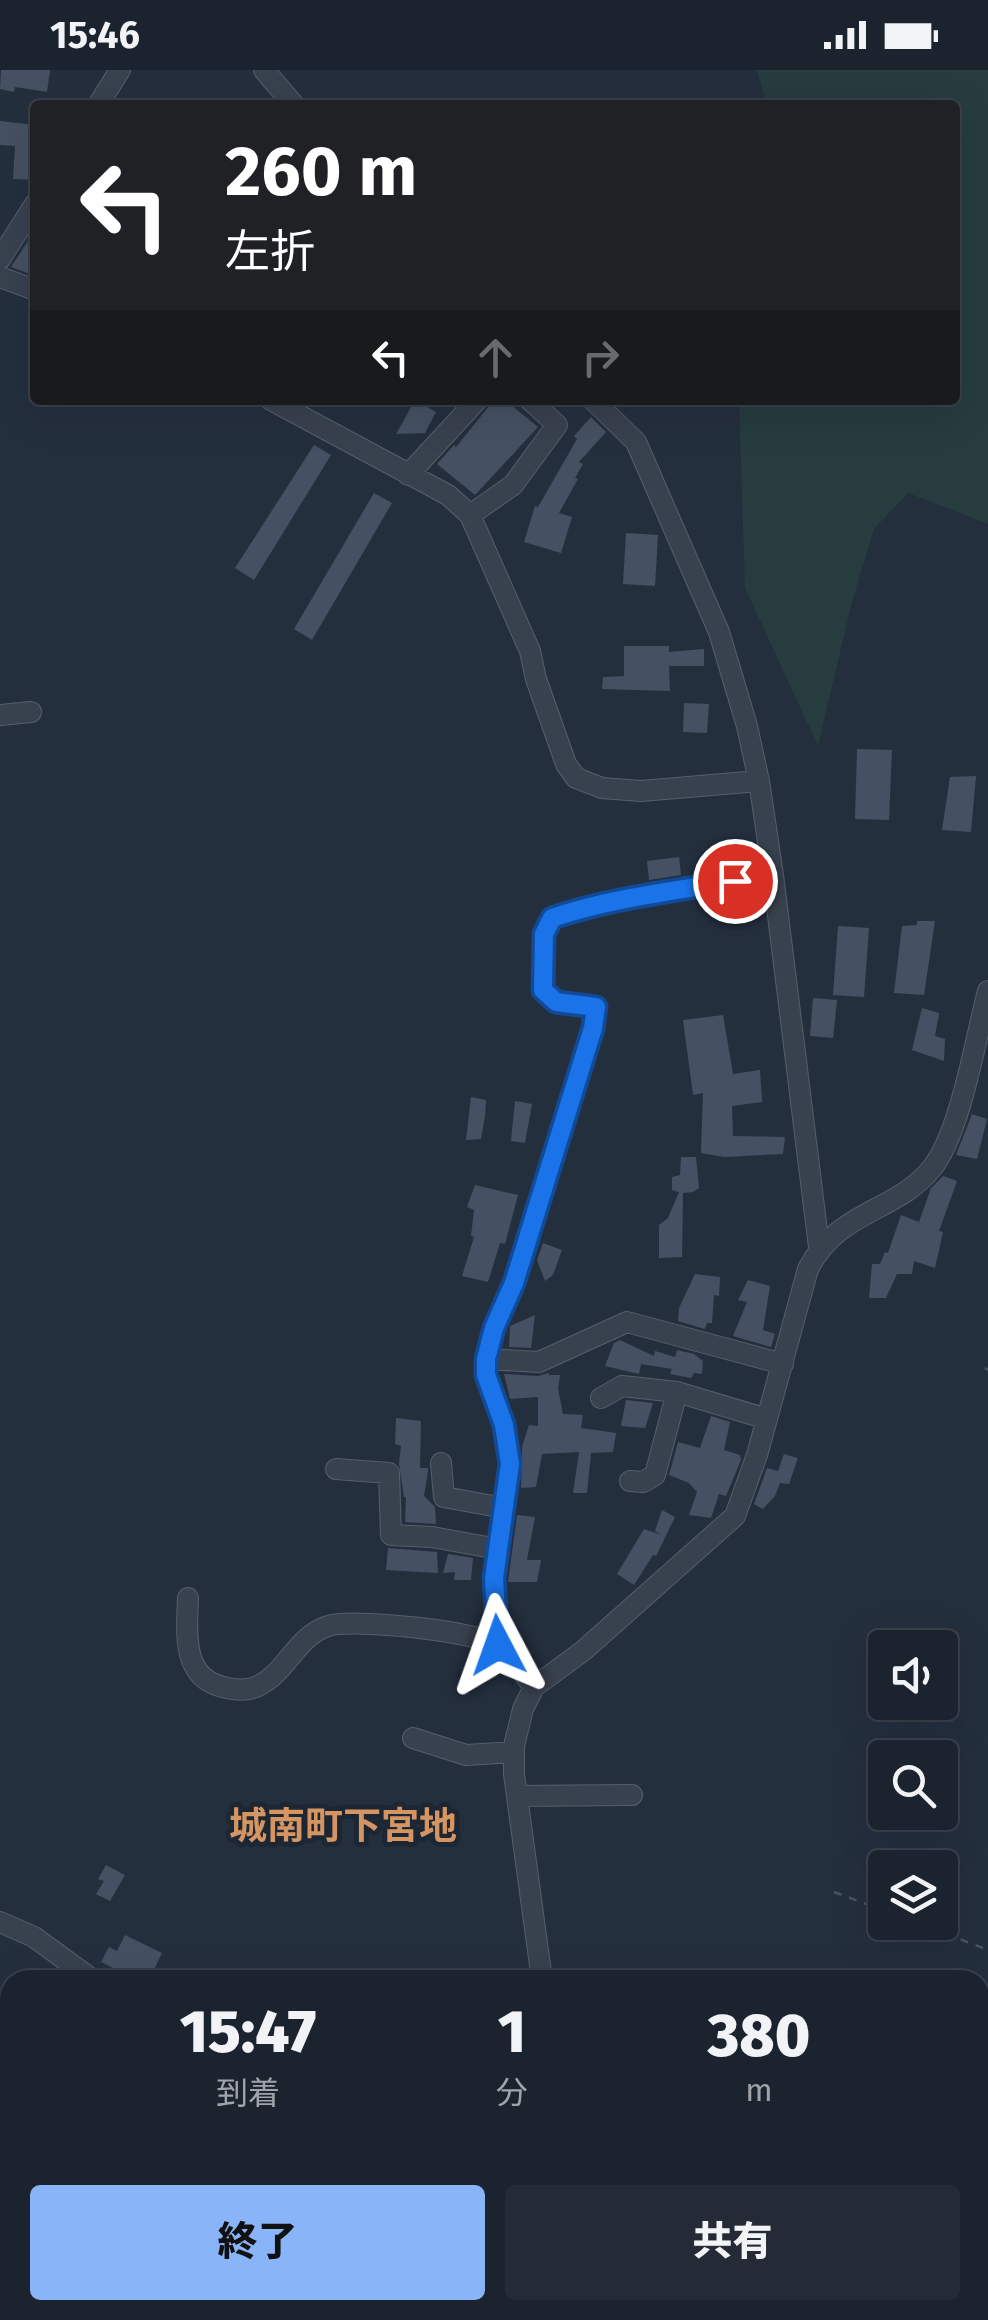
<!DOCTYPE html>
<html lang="ja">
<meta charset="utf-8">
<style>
:root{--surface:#1b232e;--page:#242b36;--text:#f1f3f6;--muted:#a0a4aa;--line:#39404a;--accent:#8ab4f8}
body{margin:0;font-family:"Fira Sans","Noto Sans JP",sans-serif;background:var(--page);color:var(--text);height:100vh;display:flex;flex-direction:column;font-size:38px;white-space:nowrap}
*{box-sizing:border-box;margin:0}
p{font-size:32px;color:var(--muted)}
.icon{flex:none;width:55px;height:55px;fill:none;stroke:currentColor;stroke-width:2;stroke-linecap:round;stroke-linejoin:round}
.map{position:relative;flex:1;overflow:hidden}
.drawer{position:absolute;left:0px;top:1900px;width:990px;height:350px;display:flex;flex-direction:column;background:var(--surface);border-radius:30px 30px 0 0;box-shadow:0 10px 40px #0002,0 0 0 2px var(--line)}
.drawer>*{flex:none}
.top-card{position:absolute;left:30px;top:30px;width:930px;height:305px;border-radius:10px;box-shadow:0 10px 40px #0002,0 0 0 2px var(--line);background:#202124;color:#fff;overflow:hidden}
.buttons{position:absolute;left:868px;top:1560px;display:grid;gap:20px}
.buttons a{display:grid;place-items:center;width:90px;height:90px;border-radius:10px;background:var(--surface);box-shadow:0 10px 40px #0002,0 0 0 2px var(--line);font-size:50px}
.pin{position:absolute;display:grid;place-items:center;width:85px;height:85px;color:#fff;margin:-42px;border:5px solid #fff;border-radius:50%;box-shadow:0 2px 10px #0007}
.me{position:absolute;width:110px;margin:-55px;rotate:356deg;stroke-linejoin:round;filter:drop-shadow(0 0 8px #0008)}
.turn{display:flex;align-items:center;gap:35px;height:210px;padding:0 30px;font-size:45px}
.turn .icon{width:130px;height:130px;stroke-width:2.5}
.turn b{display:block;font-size:70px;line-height:85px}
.lanes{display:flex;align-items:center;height:95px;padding:0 30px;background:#0003;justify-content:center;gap:50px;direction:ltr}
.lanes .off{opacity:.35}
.eta{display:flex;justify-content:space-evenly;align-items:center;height:170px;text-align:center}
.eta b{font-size:60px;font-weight:800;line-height:70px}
.action{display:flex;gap:20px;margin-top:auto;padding:20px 30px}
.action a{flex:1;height:115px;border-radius:10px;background:var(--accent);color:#111;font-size:40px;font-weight:800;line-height:115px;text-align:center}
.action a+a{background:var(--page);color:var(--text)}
.status{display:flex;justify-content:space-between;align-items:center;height:70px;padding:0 50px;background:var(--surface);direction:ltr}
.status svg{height:28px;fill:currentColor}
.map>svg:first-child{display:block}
</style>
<div class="status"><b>15:46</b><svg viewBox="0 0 49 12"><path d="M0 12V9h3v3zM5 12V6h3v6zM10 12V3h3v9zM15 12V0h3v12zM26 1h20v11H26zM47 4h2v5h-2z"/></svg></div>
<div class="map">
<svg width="988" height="2250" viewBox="0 0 988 2250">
<rect width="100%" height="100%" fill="#242f3e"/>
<path fill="#263c3f" d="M757 0H988V454L908 423 874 459 852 532 818 676 745 518 739 330H955V35H767Z"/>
<path fill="#455162" d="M1 0H50L47 22 15 17 14 22 0 19Z
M0 51 35 55V110L13 109 15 76 0 75Z
M35 160V196L30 204 11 197Z
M415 330 436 342 425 363 396 364Z
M494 330H505L538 357 475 425 437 394 454 375 456 377Z
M591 347 606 362 579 392 583 394 575 408 578 409 559 443 572 447 561 483 524 472 535 436 538 437 577 369 574 366Z
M314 375 331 385 254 510 235 498Z
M374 423 392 433 312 570 294 559Z
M626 463 658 465 655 516 623 514Z
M624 576H669V582L704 579V596H669L670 621 602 619 603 607 624 606Z
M684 633 709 634 707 663 683 662Z
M857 679 892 680 889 750 855 749Z
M976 706 971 762 942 760 950 707Z
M679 787 681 805 649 810 647 791Z
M917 851H935L924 925 894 923 902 856 917 855Z
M838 856 869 858 864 927 833 925Z
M813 928 837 930 833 968 810 966Z
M922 938 939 943 935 966 945 969 944 991 912 980Z
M723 945 733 1004 760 1000 762 1032 732 1036 733 1066 785 1067 783 1084 724 1087 701 1083 703 1023 693 1025 683 950Z
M471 1027 486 1030 485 1046 481 1069 466 1070Z
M515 1031 532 1034 525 1073 511 1071Z
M972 1044 987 1049 977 1089 956 1085Z
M681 1087H696L699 1118 693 1122 683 1123 682 1187 659 1188V1155L668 1148 679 1122 672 1120V1107L680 1105Z
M943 1106 957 1111 939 1161 943 1162 935 1198 914 1191 912 1204H897L886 1228H869L872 1194H880L885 1182 888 1183 901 1145 919 1152 931 1118Z
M475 1115 518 1125 505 1174 500 1173 488 1212 462 1206 474 1167 471 1166 474 1140 467 1137Z
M543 1173 562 1180 553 1205 545 1211 537 1190Z
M695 1204 720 1207 719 1226 714 1225 712 1253H707L705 1259 678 1251 679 1238Z
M748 1210 770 1216 763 1260 775 1264 771 1277 733 1266 747 1232 738 1230Z
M535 1245 531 1278 509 1277 510 1256Z
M620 1270 654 1286 655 1281 675 1287 677 1280 694 1284 703 1291 702 1304 694 1303 691 1308 670 1304 672 1299 641 1294 639 1304 605 1296 614 1273Z
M549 1303V1305H560L558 1319 563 1344 583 1345 581 1358 616 1363 613 1382 591 1383 587 1423H573L579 1382 542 1384 536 1417 521 1418 522 1377 529 1355 538 1356V1327L510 1329 504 1304 538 1306Z
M626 1330 653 1333 645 1358 621 1356Z
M711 1346 730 1352 724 1380 740 1385 741 1390 726 1426 719 1424 711 1448 689 1445 697 1422 689 1413 669 1405 678 1372 700 1378Z
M396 1348 421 1351 420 1398H428V1401L424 1426 435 1437 436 1454 405 1452 406 1427H404L399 1394 401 1376 395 1374Z
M784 1384 798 1388 789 1414 780 1413 775 1426 763 1439 754 1434 767 1398 778 1401Z
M662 1440 675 1447 656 1486 653 1485 634 1515 617 1504 644 1459 662 1465 655 1461Z
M517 1445 535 1447 527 1490H541L537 1512H508Z
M388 1478 437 1482 438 1503 386 1500Z
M448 1484 473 1488 471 1510H454L455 1502 443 1503Z
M106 1795 125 1805 110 1831 96 1824 104 1811 98 1809Z
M125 1865 162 1883 149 1910H136L101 1892 109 1877 117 1881Z"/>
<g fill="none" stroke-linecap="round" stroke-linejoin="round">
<defs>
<path id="minor" d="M264 0 294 35
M98 35 120 0
M0 189 35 134
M0 207 35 220
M271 330 448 425 470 445 530 581 536 609 566 694 576 708 602 718 641 721 759 711
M593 330 636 372 719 562 747 656 759 711 773 805 819 1177
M408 405 477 330
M470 445 513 415 557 355 530 330
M0 645 31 642
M486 1289 539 1292 627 1252 783 1294
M601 1328 622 1316 677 1322 767 1349
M441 1393 444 1427 504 1438
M336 1399 389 1403 391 1465 432 1467 498 1479
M630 1411 643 1412 655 1405 677 1322
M188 1528C187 1562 181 1607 223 1617 235 1620 248 1622 260 1615 286 1602 297 1566 328 1556 352 1548 480 1561 500 1577 513 1587 524 1605 534 1617
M498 1575 494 1509 510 1394 505 1355 486 1305V1289L494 1258 514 1213 593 958 596 937 556 932 543 921 544 864 552 849C622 823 700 817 773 805
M413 1668 466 1685 514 1682
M517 1726 632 1725
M0 1852 34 1867 93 1910
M542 1910 514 1704V1676L523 1639 534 1617 583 1581 735 1446 757 1385 808 1199C838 1140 897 1142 932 1098 961 1061 975 970 988 921
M980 2006 988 1984
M811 2240 833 2250
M960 2240 985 2250
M125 2250 131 2240
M508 2250 510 2240
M892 2250 896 2240"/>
</defs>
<use href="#minor" stroke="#565f6c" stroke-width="22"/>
<path stroke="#44595c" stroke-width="2.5" stroke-dasharray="8 8" stroke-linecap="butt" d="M985 1298 988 1300
M834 1822 885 1841
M916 1852 988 1880"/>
<use href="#minor" stroke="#38414e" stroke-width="20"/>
</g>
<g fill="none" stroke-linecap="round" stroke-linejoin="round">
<defs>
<path id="route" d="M498 1575 494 1508 510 1394 504 1355 486 1305V1289L494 1258 514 1213 593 958 596 937 556 932 543 920 544 864 552 848C611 828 674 821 735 811"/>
</defs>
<use href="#route" stroke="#114b97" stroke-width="25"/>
<use href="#route" stroke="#1a73e8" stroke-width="18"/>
</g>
<g text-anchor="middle" stroke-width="10" stroke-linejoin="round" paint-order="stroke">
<g font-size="38" font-weight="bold" fill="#d59563" stroke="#1d2633">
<text x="343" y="1769">城南町下宮地</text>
</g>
</g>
</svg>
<div class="buttons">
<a><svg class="icon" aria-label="sound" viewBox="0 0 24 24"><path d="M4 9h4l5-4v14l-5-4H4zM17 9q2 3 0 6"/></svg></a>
<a><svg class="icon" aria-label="search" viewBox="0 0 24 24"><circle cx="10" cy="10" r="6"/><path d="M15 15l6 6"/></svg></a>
<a><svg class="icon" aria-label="layers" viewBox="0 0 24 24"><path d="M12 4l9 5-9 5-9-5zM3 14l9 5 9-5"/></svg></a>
</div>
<div class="pin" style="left:735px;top:811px;background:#d93025"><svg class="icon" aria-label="arrive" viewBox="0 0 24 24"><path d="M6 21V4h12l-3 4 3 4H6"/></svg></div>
<svg class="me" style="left:498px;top:1575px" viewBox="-20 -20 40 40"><path d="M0-17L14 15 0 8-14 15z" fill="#1a73e8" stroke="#fff" stroke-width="4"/></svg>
<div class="top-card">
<div class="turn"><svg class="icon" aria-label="left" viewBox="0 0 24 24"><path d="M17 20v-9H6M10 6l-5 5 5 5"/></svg><div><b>260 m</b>左折</div></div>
<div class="lanes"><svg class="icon" aria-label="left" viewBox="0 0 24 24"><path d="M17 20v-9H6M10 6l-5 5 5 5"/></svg><svg class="icon off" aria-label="ahead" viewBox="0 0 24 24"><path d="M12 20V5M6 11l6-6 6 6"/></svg><svg class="icon off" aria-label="right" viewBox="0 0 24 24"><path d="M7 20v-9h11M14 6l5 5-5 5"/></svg></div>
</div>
<section class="drawer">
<div class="eta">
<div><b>15:47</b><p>到着</p></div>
<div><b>1</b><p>分</p></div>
<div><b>380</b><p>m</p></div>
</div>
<div class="action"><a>終了</a><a>共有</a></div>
</section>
</div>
